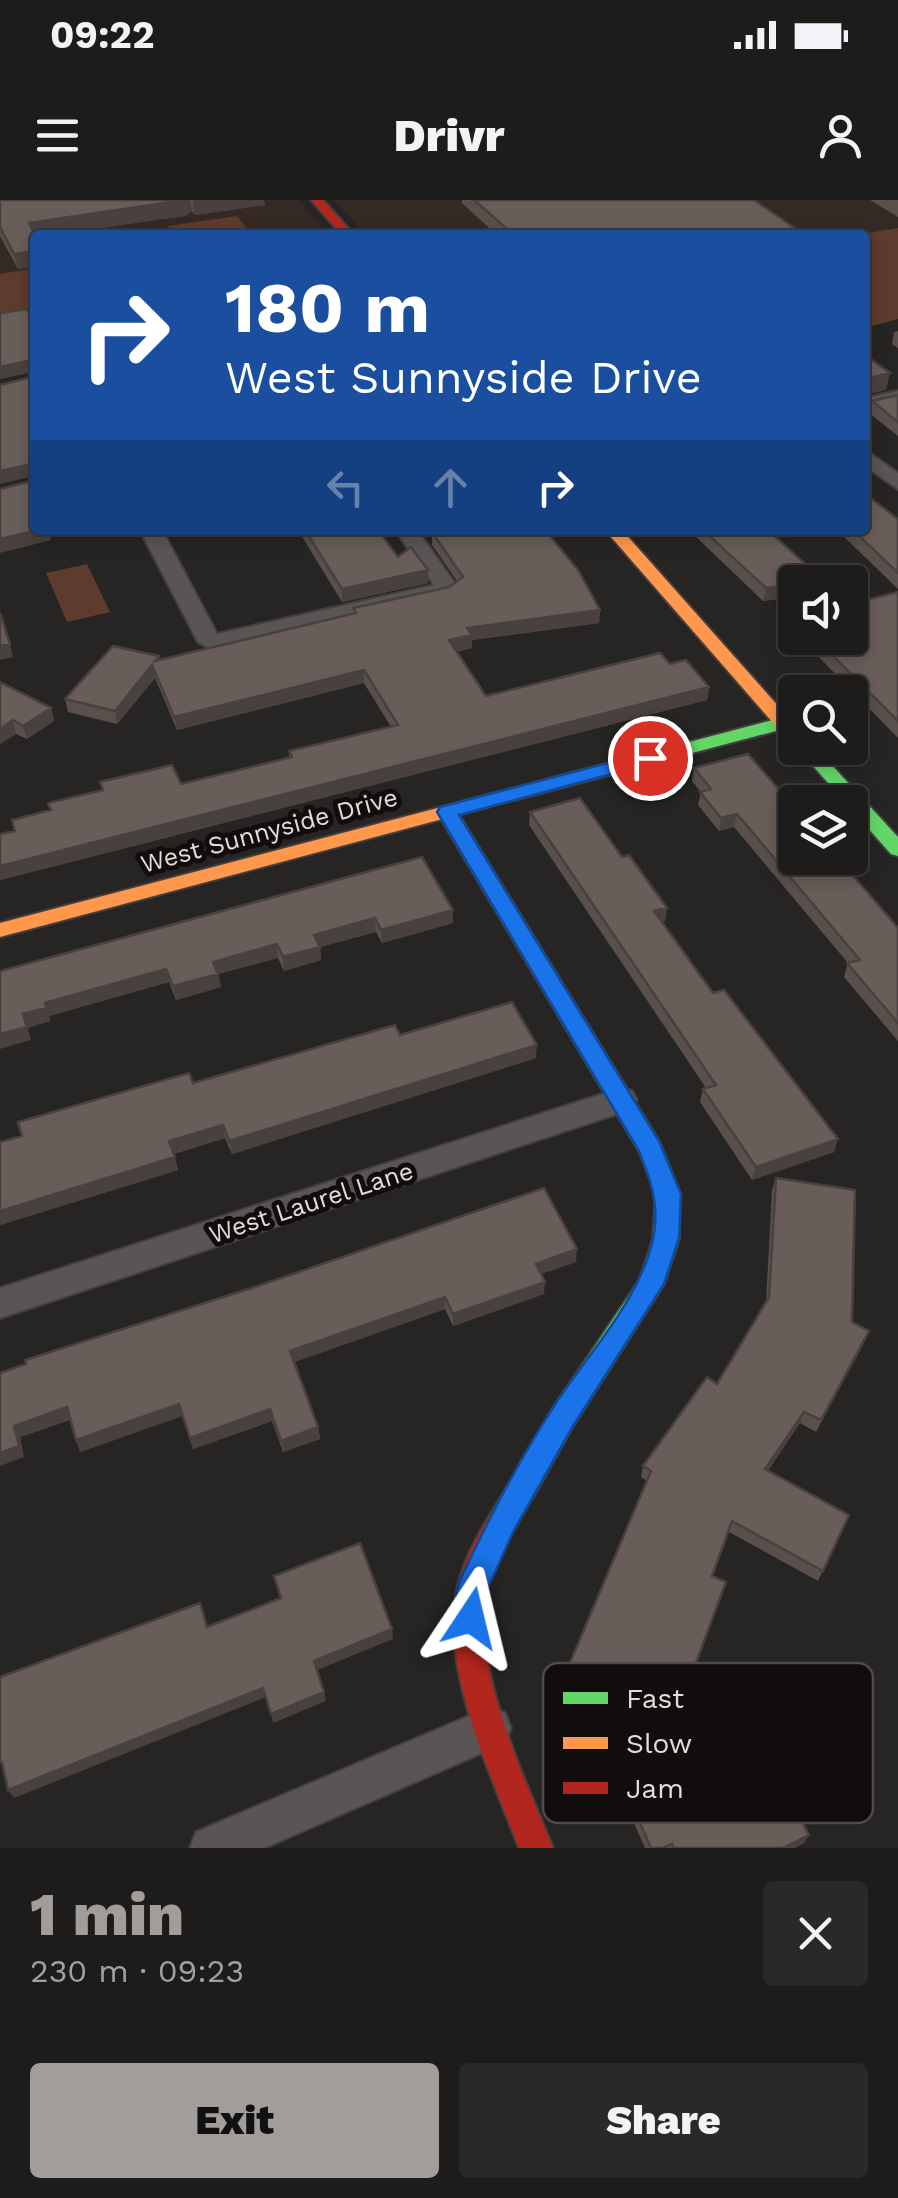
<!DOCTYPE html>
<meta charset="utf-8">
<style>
:root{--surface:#1d1c1a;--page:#2a2927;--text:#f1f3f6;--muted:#a0a1a2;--line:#3b3a39;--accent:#a09d9b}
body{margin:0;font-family:"Work Sans",sans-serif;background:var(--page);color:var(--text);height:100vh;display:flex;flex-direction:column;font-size:38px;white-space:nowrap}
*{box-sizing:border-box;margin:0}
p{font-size:32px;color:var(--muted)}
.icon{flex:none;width:55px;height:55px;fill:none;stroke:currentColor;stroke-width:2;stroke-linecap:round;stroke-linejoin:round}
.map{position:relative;height:1648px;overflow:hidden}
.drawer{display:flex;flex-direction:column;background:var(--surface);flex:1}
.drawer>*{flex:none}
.banner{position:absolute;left:30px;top:30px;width:840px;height:305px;border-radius:10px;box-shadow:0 5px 15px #0003,0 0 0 2px var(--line);background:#1a4fa0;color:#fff;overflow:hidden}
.fabs{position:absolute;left:778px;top:365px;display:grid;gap:20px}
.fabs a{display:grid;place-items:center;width:90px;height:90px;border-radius:10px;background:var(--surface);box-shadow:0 5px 15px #0003,0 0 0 2px var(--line);font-size:50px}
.pin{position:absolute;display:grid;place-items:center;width:85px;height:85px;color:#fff;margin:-42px;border:5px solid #fff;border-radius:50%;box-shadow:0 2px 10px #0007}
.me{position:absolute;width:110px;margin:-55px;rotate:10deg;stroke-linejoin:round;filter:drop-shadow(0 0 8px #0008)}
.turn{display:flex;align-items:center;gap:35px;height:210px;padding:0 30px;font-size:45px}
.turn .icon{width:130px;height:130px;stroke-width:2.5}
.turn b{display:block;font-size:70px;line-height:85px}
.lanes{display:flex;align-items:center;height:95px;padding:0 30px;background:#0003;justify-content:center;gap:50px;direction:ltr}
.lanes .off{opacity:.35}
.round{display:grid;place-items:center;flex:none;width:105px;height:105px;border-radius:10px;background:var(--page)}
.overview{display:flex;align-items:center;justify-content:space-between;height:170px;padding:0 30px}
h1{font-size:60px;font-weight:800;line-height:75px;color:var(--accent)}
.cta{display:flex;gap:20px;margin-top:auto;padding:20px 30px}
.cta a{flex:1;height:115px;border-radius:10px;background:var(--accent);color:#111;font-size:40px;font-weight:800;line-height:115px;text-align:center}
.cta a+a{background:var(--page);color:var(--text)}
.status{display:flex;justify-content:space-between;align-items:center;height:70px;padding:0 50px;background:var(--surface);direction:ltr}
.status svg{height:28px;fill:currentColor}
header{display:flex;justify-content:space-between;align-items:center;height:130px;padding:0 30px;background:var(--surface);font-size:45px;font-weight:800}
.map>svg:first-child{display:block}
</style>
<div class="status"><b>09:22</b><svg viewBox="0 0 49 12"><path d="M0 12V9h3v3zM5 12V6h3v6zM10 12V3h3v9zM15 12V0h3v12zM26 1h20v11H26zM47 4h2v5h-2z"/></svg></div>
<header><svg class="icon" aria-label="menu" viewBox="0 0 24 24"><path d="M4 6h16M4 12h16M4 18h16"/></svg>Drivr<svg class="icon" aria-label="person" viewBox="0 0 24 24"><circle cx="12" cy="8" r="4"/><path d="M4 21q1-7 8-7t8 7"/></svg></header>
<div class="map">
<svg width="898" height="1648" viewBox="0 0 898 1648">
<rect width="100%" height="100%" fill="#272523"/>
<path fill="#342925" d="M0 0H298L329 35H35V135L0 140Z
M334 0H898V119L865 128V35H366Z"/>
<path fill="#5d3b2d" d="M237 16 249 31 175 35 168 26Z
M898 28V119L865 128V35H856Z
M35 68V135L0 140V74Z
M87 364 110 412 67 422 46 373Z"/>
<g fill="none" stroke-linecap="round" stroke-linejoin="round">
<defs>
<path id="street" d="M898 191V203L865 210V198Z
M865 250 898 273V289L865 266Z
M140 330H162L217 434 434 385 395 330H417L459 389 448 396 210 449 198 442Z
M621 888 632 891 637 900 632 909 0 1118V1088Z
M490 1507 505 1513 511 1528 505 1543 264 1648H190L196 1632Z"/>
<path id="fast" d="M784 517 791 519V527L514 600 504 594 507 590Z
M797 548H816L898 637V656L891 654 850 608V602H845Z
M447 606 457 612 659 941 680 993 679 1039 664 1084 573 1226 532 1299 522 1303 512 1299 508 1289 512 1279 553 1208 640 1079 653 1039 656 993 639 951 437 612Z"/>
<path id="slow" d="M605 330H622L795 525V542L788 540Z
M514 588 521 590 524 594 521 598 0 737V723Z"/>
<path id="jam" d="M311 0H323L354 35H342Z
M522 1275 532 1279 536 1289C522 1321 497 1350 488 1384 468 1462 524 1576 553 1648H519C491 1574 440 1469 457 1389 465 1350 492 1313 512 1279Z"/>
</defs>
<use href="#street" stroke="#423f3e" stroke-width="4"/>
<use href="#fast" stroke="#423f3e" stroke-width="4"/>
<use href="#slow" stroke="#423f3e" stroke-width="4"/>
<use href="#jam" stroke="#423f3e" stroke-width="4"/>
<use href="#street" fill="#585554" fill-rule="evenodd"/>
<use href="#fast" fill="#63d668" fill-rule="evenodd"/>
<use href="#slow" fill="#ff974d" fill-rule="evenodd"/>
<use href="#jam" fill="#b3261e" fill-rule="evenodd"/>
</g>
<path fill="#59504c" d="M0 0H264L265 5 195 15 192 11 185 16 35 35 18 69 0 36Z
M462 0H754L805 35H497L462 3Z
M870 0H898V17Z
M898 131V148L892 144 894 132Z
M898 195V236L869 213 872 201Z
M876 303 898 319V389L837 330H865Z
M298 330H378L398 357 428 383 342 402Z
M689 330H768L795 382V397L763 401Z
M432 332 600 410 599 423 472 440V448L456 452 486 496 670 464 709 487 707 500 0 680V634L15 631 50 610 102 590 100 582 181 584 289 557V551L391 527 364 483 177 530 155 478 117 524 68 512 65 499 159 456 160 460 354 413 353 408 449 387 457 381 432 345Z
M898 392V538L808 446 806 438H850Z
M0 482 51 508 54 521 27 539 16 534 0 544Z
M694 568 898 728V841L844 777 848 763 734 627 719 631 698 605 701 592 692 581Z
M530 612 622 657 667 708 665 721 662 722 713 793 834 952 752 980 700 902 703 889 706 888 529 625Z
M422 657 453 723 382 743 376 732 320 747 321 760 284 771 278 758 218 774 221 787 176 800 169 782 49 816 50 821 27 828 31 840 0 771Z
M400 835 536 858 232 954 225 938 174 954 178 970 0 1025 193 883Z
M776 978 864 1143 816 1232 800 1223 768 1271 849 1315 818 1381 729 1332 713 1376 681 1504 699 1539 804 1643 794 1648H645L600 1545 602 1536 644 1518 565 1479 567 1470 647 1281 641 1277 643 1266 717 1184 766 1103 772 990Z
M576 1062 541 1074 544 1094 453 1126 445 1109 294 1162 318 1227 320 1239 283 1252 272 1221 193 1249 182 1216 80 1252 70 1220 20 1237 24 1257 0 1173Z"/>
<path fill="#49413e" d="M185 0H190L192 11 185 16 54 35H35L29 23Z
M193 0H264L265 5 195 15Z
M35 51V67L18 69 14 54Z
M32 160 34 172 0 179V167Z
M890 173 886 190 865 195 866 179Z
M32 264 34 276 0 284V271Z
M38 330H68L50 334 51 340 0 353V339Z
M428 370V383L342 402V389Z
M795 384V397L763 401 766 388Z
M600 410 599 423 472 440V448L449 453V440L467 428Z
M10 444 13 457 0 460V446Z
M152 465 155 478 117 524 115 511Z
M364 470V483L177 530 174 517Z
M709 487 707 500 0 680V666Z
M51 508 54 521 27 539 23 526Z
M13 520 16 534 0 544V529Z
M737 614 734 627 719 631 721 618Z
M667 708 665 721 652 725 654 711Z
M453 710V723L382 743 381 730Z
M375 718 376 732 320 747 321 760 284 771 283 757 314 735Z
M277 744 278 758 218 774 221 787 176 800 173 786 213 762Z
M166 769 169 782 49 816 50 821 27 828 23 814 45 803Z
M27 827 31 840 0 849V834Z
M537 845 536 858 232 954 229 941Z
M223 925 225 938 172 954 169 941Z
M838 939 834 952 752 980 756 967Z
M175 957 178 970 0 1025V1011Z
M577 1049 576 1062 535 1076 536 1064Z
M545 1082 544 1094 453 1126V1114Z
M445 1097V1109L292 1163 290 1151Z
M869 1131 864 1143 816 1232 821 1220Z
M179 1204 182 1216 80 1252 76 1240Z
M67 1207 72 1219 20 1237 24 1257 0 1266V1253L14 1226Z
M270 1209 272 1221 193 1249 190 1238Z
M804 1212 800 1223 761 1281 765 1269Z
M318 1227 320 1239 283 1252 281 1241Z
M392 1429 393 1439 315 1471 314 1461Z
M263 1488 266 1497 14 1598 8 1590Z
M324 1492 326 1501 273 1523 271 1514Z
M809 1635 804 1643 794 1648H783Z"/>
<path fill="#685d58" stroke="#49413e" stroke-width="2.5" d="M0 0H185L29 23 36 35 35 51 14 54 0 27Z
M474 0H754L805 35H514Z
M27 109 35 125V163L32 160 0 167V113Z
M865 155 890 173 866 179 865 186Z
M35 176V267L32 264 0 271V185Z
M898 195V222L872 201Z
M35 280V330H38L0 339V289Z
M865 294 898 319V373L853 330H865Z
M305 330H378L398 357 411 347 428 370 342 389Z
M435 330H545L578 370 600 410 467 428 472 435 449 440 486 496 660 453 670 464 686 460 709 487 0 666V634L15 631 12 620 51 610 48 603 103 590 100 582 172 565 181 584 292 557 289 551 398 525 364 470 174 517 152 465 115 511 65 499 113 446 159 456 155 461 356 413 353 408 449 387 463 377 432 332Z
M703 330H768L825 382H795V384L766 388Z
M898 392V521L815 438H850V404Z
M0 413 10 444 0 446Z
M0 482 51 508 23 526 13 520 0 529Z
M748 554 795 608V658H838L898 728V823L847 763 860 760 737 614 721 618 700 592 711 589 694 568Z
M580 598 622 657 629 655 667 708 654 711 713 793 724 790 838 939 756 967 703 889 716 885 530 612Z
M422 657 453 710 381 730 375 718 314 735 320 747 283 757 277 744 213 762 218 774 173 786 166 769 45 803 46 808 23 814 27 827 0 834V771Z
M512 802 537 845 229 941 223 925 169 941 175 957 0 1011V942L22 936 18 922 189 873 193 883 395 825 400 835Z
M776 978 855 990 852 1122 869 1131 821 1220 804 1212 765 1269 849 1315 823 1371 732 1321 712 1376 726 1382 681 1503 699 1539 748 1517 809 1635 783 1648H674L672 1644 663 1648H651L602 1536 655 1513 567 1470 651 1271 643 1266 707 1177 717 1184 769 1097Z
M544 988 577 1049 536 1064 545 1082 453 1114 445 1097 290 1151 318 1227 281 1241 270 1209 190 1238 179 1204 76 1240 67 1207 14 1226 19 1246 0 1253V1173L26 1164 25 1160 255 1087Z
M360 1343 392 1429 314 1461 324 1492 271 1514 263 1488 8 1590 2 1562H0V1477L200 1403 207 1427 281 1398 274 1376Z"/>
<path fill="#1a73e8" stroke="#114b97" stroke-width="2.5" d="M650 552 659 558 656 562 459 615 659 941 681 994 679 1038 664 1084 573 1226 513 1332 487 1390V1418L482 1429 471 1434 460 1429C454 1413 454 1394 461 1378 489 1318 520 1258 556 1203 589 1153 640 1099 653 1039 660 1006 651 981 639 951L437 612 440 607Z"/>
<g text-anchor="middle" stroke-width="10" stroke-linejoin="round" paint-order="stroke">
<g font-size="25" fill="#e1dddb" stroke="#100d0c">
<text transform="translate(269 630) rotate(-15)" y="9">West Sunnyside Drive</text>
<text transform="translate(311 1002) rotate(-18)" y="9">West Laurel Lane</text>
</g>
</g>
<rect x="543" y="1463" width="330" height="160" rx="15" fill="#100d0c" stroke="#4f4b4a" stroke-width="2.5"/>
<rect x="563" y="1492" width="45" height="12" fill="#63d668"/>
<rect x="563" y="1537" width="45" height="12" fill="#ff974d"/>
<rect x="563" y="1582" width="45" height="12" fill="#b3261e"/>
<g font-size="28" fill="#e1dddb">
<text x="626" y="1508">Fast</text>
<text x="626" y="1553">Slow</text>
<text x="626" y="1598">Jam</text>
</g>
</svg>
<div class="fabs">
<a><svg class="icon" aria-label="sound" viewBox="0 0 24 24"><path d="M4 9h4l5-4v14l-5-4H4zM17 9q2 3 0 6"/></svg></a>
<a><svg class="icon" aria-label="search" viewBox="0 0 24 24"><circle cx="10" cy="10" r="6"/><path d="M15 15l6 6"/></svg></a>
<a><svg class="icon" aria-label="layers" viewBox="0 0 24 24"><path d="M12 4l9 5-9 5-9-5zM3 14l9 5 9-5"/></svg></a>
</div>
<div class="pin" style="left:650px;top:558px;background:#d93025"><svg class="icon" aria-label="arrive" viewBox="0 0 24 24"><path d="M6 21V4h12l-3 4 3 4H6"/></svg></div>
<svg class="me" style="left:471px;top:1418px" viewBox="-20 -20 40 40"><path d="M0-17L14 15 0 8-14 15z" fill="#1a73e8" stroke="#fff" stroke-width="4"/></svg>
<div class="banner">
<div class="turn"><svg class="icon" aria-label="right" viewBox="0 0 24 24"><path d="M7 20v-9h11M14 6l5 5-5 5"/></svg><div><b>180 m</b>West Sunnyside Drive</div></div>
<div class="lanes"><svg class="icon off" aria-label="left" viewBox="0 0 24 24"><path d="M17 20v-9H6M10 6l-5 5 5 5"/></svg><svg class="icon off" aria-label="ahead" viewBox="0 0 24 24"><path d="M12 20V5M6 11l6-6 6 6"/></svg><svg class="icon" aria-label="right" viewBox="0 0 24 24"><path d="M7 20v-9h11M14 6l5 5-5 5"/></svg></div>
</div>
</div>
<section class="drawer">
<div class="overview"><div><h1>1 min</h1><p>230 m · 09:23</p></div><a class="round"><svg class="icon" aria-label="close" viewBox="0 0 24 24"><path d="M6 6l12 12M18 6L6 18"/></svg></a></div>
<div class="cta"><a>Exit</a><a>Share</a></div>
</section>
